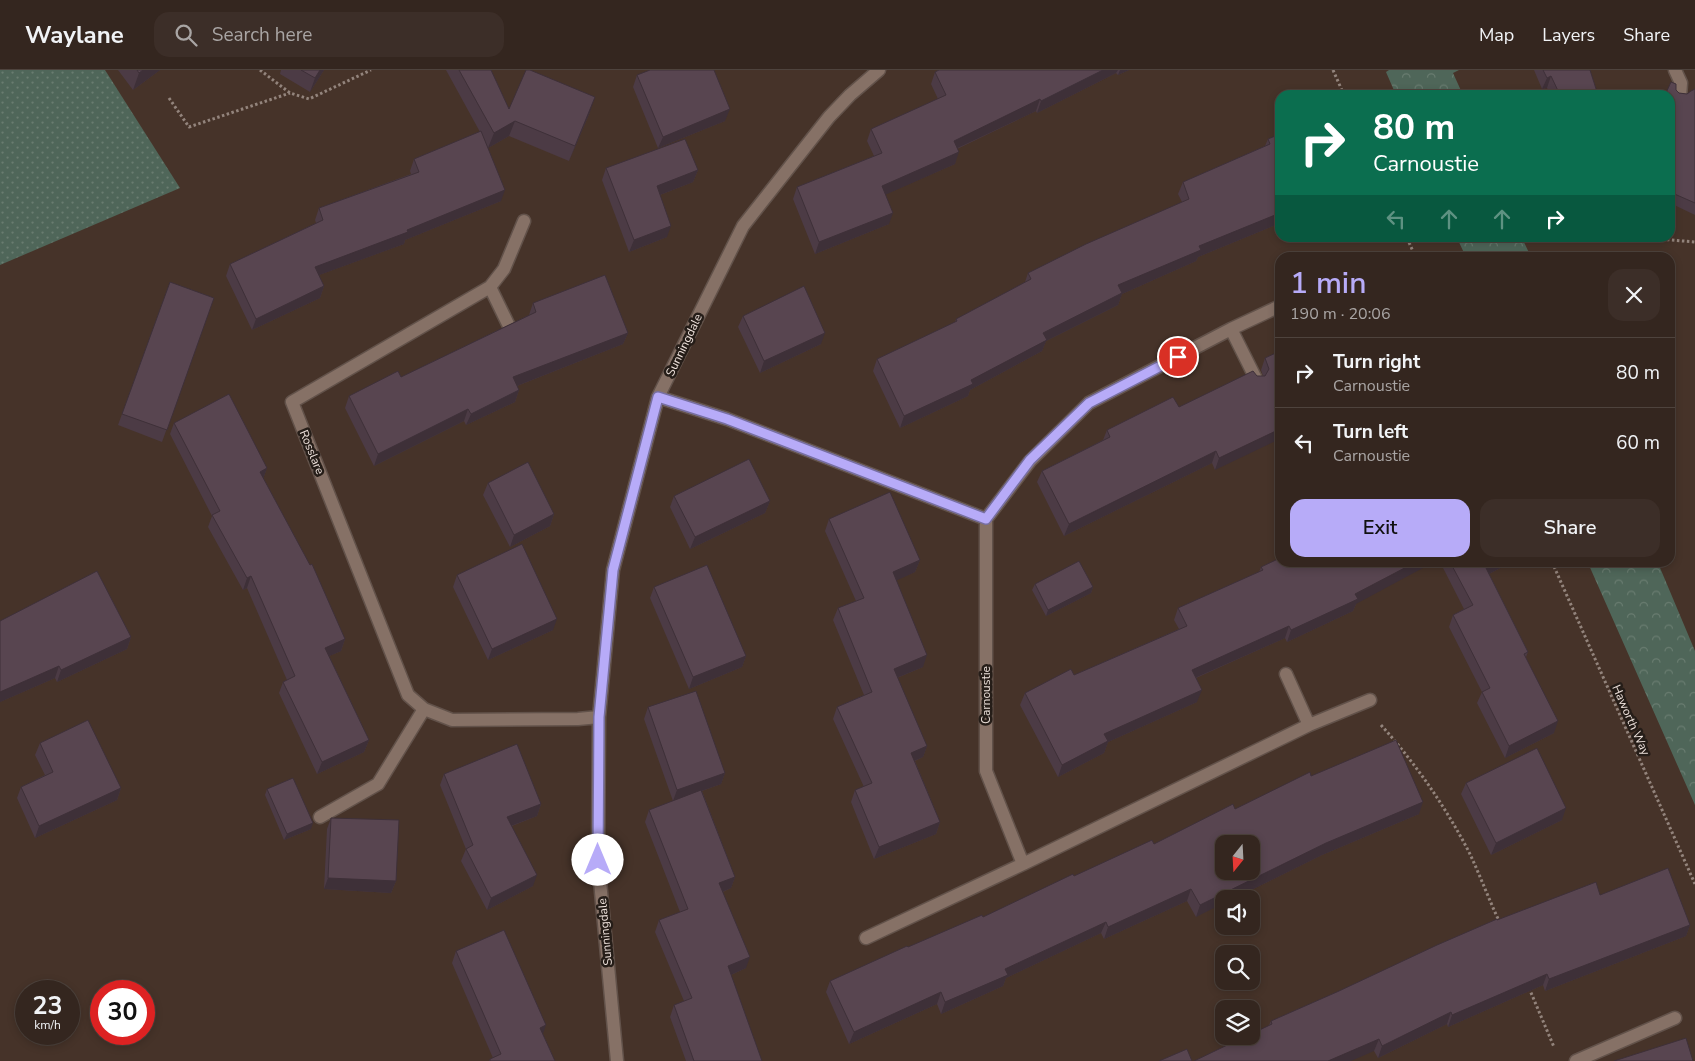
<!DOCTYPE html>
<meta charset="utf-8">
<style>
:root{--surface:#34261f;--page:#3c2e28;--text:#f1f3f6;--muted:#a9a5a4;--line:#4e433d;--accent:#b7abf8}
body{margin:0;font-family:"Nunito Sans",sans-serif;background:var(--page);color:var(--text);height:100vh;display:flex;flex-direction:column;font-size:19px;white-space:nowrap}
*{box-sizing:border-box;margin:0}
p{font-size:16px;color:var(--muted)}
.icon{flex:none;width:28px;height:28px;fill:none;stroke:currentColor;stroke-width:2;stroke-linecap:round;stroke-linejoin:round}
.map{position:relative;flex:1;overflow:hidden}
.panel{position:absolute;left:1275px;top:182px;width:400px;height:315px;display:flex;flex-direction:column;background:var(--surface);border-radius:15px;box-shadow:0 2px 8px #0003,0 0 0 1px var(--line)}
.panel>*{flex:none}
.banner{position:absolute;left:1275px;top:20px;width:400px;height:152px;border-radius:15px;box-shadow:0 2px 8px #0003,0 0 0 1px var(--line);background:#0b6e4f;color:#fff;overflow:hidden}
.needle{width:32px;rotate:198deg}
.tools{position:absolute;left:1215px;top:765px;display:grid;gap:10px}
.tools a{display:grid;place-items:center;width:45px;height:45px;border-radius:10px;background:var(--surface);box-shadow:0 2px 8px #0003,0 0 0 1px var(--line);font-size:25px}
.speed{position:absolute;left:15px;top:910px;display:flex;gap:10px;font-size:25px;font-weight:700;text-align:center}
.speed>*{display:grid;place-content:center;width:65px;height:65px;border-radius:50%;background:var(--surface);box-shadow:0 2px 8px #0003,0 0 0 1px var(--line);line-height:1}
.speed small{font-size:12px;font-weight:400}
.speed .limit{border:8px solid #d22;background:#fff;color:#111}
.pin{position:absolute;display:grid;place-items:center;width:42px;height:42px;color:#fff;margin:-21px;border:2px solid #fff;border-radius:50%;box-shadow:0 1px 5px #0007}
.me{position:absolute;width:55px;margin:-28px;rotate:0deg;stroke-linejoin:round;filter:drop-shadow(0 0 4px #0008)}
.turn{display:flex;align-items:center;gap:18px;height:105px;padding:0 15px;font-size:22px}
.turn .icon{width:65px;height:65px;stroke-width:2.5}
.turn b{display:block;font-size:35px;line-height:42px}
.lanes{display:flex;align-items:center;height:48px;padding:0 15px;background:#0003;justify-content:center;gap:25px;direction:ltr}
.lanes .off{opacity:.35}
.round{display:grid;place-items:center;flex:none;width:52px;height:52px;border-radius:15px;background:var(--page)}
.overview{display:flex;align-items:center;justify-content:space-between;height:85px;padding:0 15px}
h1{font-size:30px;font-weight:600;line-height:38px;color:var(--accent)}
.cta{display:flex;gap:10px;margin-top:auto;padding:10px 15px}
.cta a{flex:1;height:58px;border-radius:15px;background:var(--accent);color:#111;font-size:20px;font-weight:600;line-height:58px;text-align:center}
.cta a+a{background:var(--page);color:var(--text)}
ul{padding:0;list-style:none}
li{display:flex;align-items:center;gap:15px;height:70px;padding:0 15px;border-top:1px solid var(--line)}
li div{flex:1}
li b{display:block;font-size:19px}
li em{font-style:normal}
header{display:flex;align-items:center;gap:30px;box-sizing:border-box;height:70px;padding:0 25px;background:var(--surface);border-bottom:1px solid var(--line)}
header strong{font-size:24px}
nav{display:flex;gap:28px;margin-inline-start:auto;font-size:18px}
.search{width:350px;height:45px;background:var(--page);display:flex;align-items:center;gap:12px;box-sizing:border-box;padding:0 18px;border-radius:15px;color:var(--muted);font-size:19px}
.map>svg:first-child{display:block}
</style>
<header>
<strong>Waylane</strong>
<div class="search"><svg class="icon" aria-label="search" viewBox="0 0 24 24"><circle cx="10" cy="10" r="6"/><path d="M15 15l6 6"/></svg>Search here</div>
<nav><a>Map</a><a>Layers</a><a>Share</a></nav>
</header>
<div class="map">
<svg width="1695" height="991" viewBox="0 0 1695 991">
<defs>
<pattern id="green-dots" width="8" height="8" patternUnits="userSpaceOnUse" patternTransform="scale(1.25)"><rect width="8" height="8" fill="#4f6659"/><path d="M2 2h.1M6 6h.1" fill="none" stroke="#697c70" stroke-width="1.8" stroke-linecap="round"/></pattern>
<pattern id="forest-crowns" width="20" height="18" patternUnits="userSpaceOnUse" patternTransform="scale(1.25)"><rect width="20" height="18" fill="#4f6659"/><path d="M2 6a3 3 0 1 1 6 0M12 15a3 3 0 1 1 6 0" fill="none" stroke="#697c70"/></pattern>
</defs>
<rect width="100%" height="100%" fill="#463329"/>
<path fill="url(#green-dots)" d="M0 0H105L180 118 0 195Z"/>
<path fill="url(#forest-crowns)" d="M1389 0H1459L1453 3 1463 25H1396L1386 2Z
M1457 168H1522L1531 187H1466Z
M1588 493H1658L1695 581V735Z"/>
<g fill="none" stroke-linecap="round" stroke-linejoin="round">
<defs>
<path id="minor" d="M1675 0 1681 13 1680 27
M490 217 504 199 524 151
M1231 259 1257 311
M658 327 727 349 986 449 1030 391 1089 333 1231 259 1280 236
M1286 604 1309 655
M424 639 408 625 292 332 490 217 508 254
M320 747 378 714 424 639 452 650 578 649 599 647
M1023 794 1309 655 1370 630
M866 868 1023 794 986 701V449
M617 991 598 790 599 647 613 500 658 327 743 156 829 47 850 25 879 0
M1576 991 1675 948"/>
</defs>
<use href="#minor" stroke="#62524a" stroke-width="15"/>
<path stroke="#93847c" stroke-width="3" stroke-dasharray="2.5 2.5" stroke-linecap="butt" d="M260 0 290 23 309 29 371 0
M1333 0 1344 25
M169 28 189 57 290 23
M1407 168 1416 188
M1647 168 1695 172
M1552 492 1695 814
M1381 655C1416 694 1445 736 1469 782 1480 805 1489 830 1500 853
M1529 918 1554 977"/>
<use href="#minor" stroke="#867166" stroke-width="12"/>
</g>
<path fill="#4c3b45" d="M118 0H160L133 20Z
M281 0H324L310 22 280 4Z
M446 0H491L509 39 590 42 569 91 509 66 488 78 501 131 405 170 404 174 319 205 324 216 320 228 252 260 226 206 230 194 316 153 315 150 319 138 411 104 410 101 414 89 480 62Z
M939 0H1129L1118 5 1116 3 1037 43 1036 41 957 79 955 94 886 124 889 154 815 184 793 129 797 117 874 86 867 71 871 59 938 29 931 14 935 2Z
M1534 0H1590L1598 25H1550L1547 18 1542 19Z
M637 5 725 51 658 78 633 17Z
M1695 19V145L1670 133V25L1676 20 1679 23 1687 24Z
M1280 64 1278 154 1198 187 1196 191 1122 224 1118 235 1046 271 1042 281 970 320 968 326 900 358 873 301 877 289 955 252 956 249 1025 212 1028 203 1182 132 1178 124 1183 112 1265 76 1268 69Z
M606 98 698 100 693 112 660 125 667 167 629 182 602 110Z
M170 212 214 228 162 372 118 355Z
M533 233 628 263 623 274 517 316 519 320 515 332 466 355 464 351 374 396 345 338 349 326 401 307 529 245Z
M743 246 821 274 760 303 738 257Z
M1280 281 1215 400 1212 393 1064 466 1037 412 1042 401 1103 370 1107 360 1179 337 1257 306H1263L1261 300 1265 288Z
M174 353 267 398 263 409 345 569 341 581 329 586 369 670 364 682 317 704 279 623 283 612 287 610 247 518 243 520 208 457 212 446 170 364Z
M488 413 554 444 550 456 510 477 483 425Z
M674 426 770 431 765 443 690 479 670 437Z
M829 449 920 490 915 502 896 510 923 597 897 608 927 676 923 687 915 691 940 752 936 764 874 789 851 732 855 720 864 717 833 649 837 637 864 625 833 550 838 538 856 531 825 461Z
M1440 492H1512L1489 504 1528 582 1526 587 1554 663 1505 688 1477 633 1482 622 1449 557 1453 545 1464 539Z
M1261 497 1356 534 1353 541 1287 572 1285 568 1196 608 1197 632 1108 672 1104 683 1058 707 1020 635 1025 623 1074 605 1179 559 1174 550 1178 538 1259 502Z
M97 501 131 567 127 579 57 612 55 608 0 632Z
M457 505 553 560 488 590 453 517Z
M1035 514 1093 517 1091 523 1046 546 1032 520Z
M654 517 746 586 742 597 689 619 650 528Z
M648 637 725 703 721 714 702 721 735 807 731 818 723 822 746 898 731 905 762 991H686L670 947 674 935 684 931 655 862 659 850 680 842 645 752 649 740 673 731 644 649Z
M40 673 121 718 117 730 35 768 17 728 21 717 45 705 35 685Z
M444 704 541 734 537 746 512 756 533 816 487 840 461 791 466 779 440 715Z
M1311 706 1419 744 1322 785 1233 829H1224L1196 847 1187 831 1104 869 1101 863 1006 908 1003 916 941 944 937 934 849 974 826 922 830 911 908 877 983 847 1074 806 1154 774Z
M1466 713 1562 750 1491 785 1461 724Z
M267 719 311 759 284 770 265 725Z
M331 748 396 811 391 823 324 819 327 759Z
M1600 825 1690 855 1686 866 1545 921 1543 915 1448 957 1447 954 1378 988 1374 981 1269 955 1271 951 1339 921 1497 850Z
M456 881 543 964 555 991H489L490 989 493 988 452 893Z"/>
<path fill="#3e3038" d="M143 0H160L133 20 139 3Z
M320 0H324L310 22 315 8Z
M1103 0H1118L1116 3 1037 43 1041 31Z
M1120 0H1129L1118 5Z
M1551 6 1547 18 1542 19 1547 8Z
M595 27 590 42 569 91 575 76Z
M1040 29 1036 41 949 82 954 71Z
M730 39 725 51 658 78 663 67Z
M515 51 509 66 488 78 494 63Z
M959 82 955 94 878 128 882 116Z
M698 100 693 112 652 128 657 116Z
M505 120 501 131 405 170 404 174 311 208 315 197Z
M1280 133V148L1278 154 1198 187 1196 191 1122 224 1118 235 1046 271 1042 281 970 320 968 326 900 358 904 346 971 310 1118 215 1199 176Z
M893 143 889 154 815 184 819 172Z
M671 156 667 167 629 182 634 170Z
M324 216 320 228 252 260 256 249Z
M628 263 623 274 509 319 513 307Z
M825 263 821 274 760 303 764 291Z
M519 320 515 332 466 355 471 344Z
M468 339 464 351 374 396 378 384Z
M1280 359V369L1215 400 1219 388Z
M1216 381 1212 393 1064 466 1069 454Z
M267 398 263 409 260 402Z
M770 431 765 443 690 479 695 467Z
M554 444 550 456 510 477 514 465Z
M920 490 915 502 889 514 893 502Z
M1416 492H1434L1356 534 1353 541 1287 572 1291 560 1355 524Z
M1493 492H1512L1481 508 1485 496Z
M251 506 247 518 243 520 247 508Z
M1093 517 1091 523 1046 546 1048 540Z
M557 549 553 560 488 590 492 579Z
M1289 556 1285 568 1188 611 1192 600Z
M131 567 127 579 57 612 61 600Z
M345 569 341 581 320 590 325 578Z
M927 585 923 597 889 611 894 599Z
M746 586 742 597 689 619 693 607Z
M59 596 55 608 0 632V622Z
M1202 620 1197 632 1108 672 1104 683 1058 707 1062 695 1104 664Z
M1558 651 1554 663 1505 688 1509 676Z
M369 670 364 682 317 704 322 692Z
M927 676 923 687 907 694 911 683Z
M725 703 721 714 673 731 677 720Z
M121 718 117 730 35 768 39 756Z
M1423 732 1419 744 1322 785 1233 829H1224V833L1196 847 1200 835 1326 773Z
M541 734 537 746 503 759 507 747Z
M1566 738 1562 750 1491 785 1496 773Z
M940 752 936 764 874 789 879 777Z
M313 753 311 759 284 770 287 764Z
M537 805 533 816 487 840 491 828Z
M735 807 731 818 715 825 719 813Z
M328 808 396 811 391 823 324 819Z
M1191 819 1187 831 1104 869 1108 857Z
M1106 852 1101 863 1006 908 1003 916 941 944 945 932 1005 899Z
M1690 855 1686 866 1545 921 1549 909Z
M750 887 746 898 724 908 728 896Z
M1547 904 1543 915 1448 957 1452 945Z
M941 922 937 934 849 974 854 962Z
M1451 942 1447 954 1378 988 1382 976Z
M546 955 542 967 540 958Z
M1379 969 1374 981 1351 991H1328Z"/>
<path fill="#584550" stroke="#3e3038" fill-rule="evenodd" d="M137 0H143L139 3Z
M301 0H320L315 8Z
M459 0H491L509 39 526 0H530L595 27 575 76 515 51 494 63Z
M650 0H714L730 39 663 67 637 5Z
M939 0H1103L1041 31 1040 29 954 71 959 82 882 116 893 143 819 172 797 117 882 83 871 59 946 25 935 2Z
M1543 0H1590L1598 25H1560L1551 6 1547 8Z
M1671 12 1676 14V20L1679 23 1687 24 1691 21 1695 19V133L1670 122V25H1665Z
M481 61 505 120 407 160 408 162 315 197 324 216 256 249 230 194 323 150 319 138 419 102 414 89Z
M1280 64V133L1279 134 1280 136V143L1199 176 1201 180 1118 215 1122 223 1043 263 1047 270 971 310 973 314 904 346 877 289 957 251 956 249 1031 209 1028 203 1086 174 1189 129 1183 112 1270 74 1268 69Z
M685 69 698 100 657 116 671 156 634 170 606 98Z
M605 205 628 263 513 307 519 320 471 344 468 339 378 384 349 326 398 301 401 307 536 242 533 233Z
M170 212 214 228 167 360 122 344Z
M804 216 825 263 764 291 743 246Z
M1280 281V359L1219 388 1216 381 1069 454 1042 401 1110 367 1107 360 1173 327 1179 337 1253 301 1257 306H1265L1269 299 1265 288Z
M229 324 267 398 260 402 310 495 312 494 345 569 325 578 369 670 322 692 283 612 295 606 251 506 247 508 212 445 220 441 174 353Z
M749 389 770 431 695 467 674 426Z
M528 392 554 444 514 465 488 413Z
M890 422 920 490 893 502 927 585 894 599 927 676 911 683 940 752 879 777 855 720 872 713 837 637 872 622 838 538 864 528 829 449Z
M522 474 557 549 492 579 457 505Z
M1280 488V492H1416L1355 524 1358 529 1291 560 1289 556 1192 600 1202 620 1104 664 1108 671 1062 695 1025 623 1071 599 1074 605 1187 556 1178 538 1263 500 1261 497Z
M1079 491 1093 517 1048 540 1035 514Z
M1450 492H1493L1485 496 1528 582 1524 584 1558 651 1509 676 1482 622 1490 618 1453 545 1473 535Z
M707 495 746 586 693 607 654 517Z
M97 501 131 567 61 600 59 596 0 622V551Z
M696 621 725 703 677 720 648 637Z
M88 650 121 718 39 756 21 717 53 702 40 673Z
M1396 670 1423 732 1326 773 1200 835 1191 819 1108 857 1106 852 1005 899 1008 905 945 932 941 922 854 962 830 911 907 876 908 877 982 845 983 847 1073 804 1074 806 1152 770 1154 774 1233 734 1235 739 1310 702 1311 706ZM1224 774H1251V801H1224Z
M517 674 541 734 507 747 537 805 491 828 466 779 473 775 444 704Z
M1537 678 1566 738 1496 773 1466 713Z
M293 708 313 753 287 764 267 719Z
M701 720 735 807 719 813 750 887 728 896 762 991H694L674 935 692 928 659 850 688 839 649 740Z
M331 748 399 750 396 811 328 808Z
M1668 798 1690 855 1549 909 1547 904 1452 945 1451 942 1382 976 1379 969 1328 991H1194L1246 966H1251V964L1272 954 1271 951 1339 921 1437 875 1497 849V850L1596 812 1600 825Z
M504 860 546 955 540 958 555 991H490V989L501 984 456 881Z
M1686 968 1693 991H1614Z
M1187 979 1192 991H1159Z"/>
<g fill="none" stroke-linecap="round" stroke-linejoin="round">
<defs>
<path id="route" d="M598 790 599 647 613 500 658 327 727 349 986 449 1030 390 1089 333 1178 287"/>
</defs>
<use href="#route" stroke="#776fa1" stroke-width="12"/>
<use href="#route" stroke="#b7abf8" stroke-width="9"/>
</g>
<g text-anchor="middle" stroke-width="5" stroke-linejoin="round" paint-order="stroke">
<g font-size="12" fill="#eee2dc" stroke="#251d18">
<text transform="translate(684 275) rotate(-64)" y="4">Sunningdale</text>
<text transform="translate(312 382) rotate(68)" y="4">Rosslare</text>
<text transform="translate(986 625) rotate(-90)" y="4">Carnoustie</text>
<text transform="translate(1631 650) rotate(66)" y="4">Haworth Way</text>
<text transform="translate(605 862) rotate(-95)" y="4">Sunningdale</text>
</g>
</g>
</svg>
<div class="tools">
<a><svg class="needle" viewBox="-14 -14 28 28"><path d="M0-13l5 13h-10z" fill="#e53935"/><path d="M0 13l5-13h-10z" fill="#a9a5a4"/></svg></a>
<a><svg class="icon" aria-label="sound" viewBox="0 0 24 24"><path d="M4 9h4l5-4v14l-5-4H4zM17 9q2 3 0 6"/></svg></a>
<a><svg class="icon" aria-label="search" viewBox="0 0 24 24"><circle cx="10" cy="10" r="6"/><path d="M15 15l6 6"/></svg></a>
<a><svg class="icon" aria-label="layers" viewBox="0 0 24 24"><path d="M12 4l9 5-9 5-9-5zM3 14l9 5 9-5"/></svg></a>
</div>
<div class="speed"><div>23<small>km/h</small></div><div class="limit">30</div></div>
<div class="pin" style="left:1178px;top:287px;background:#d93025"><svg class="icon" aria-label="arrive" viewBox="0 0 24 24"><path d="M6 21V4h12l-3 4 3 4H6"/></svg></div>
<svg class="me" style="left:598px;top:790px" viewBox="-20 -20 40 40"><circle r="19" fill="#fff"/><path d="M0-13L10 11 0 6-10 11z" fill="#b7abf8"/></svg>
<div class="banner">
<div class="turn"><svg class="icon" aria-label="right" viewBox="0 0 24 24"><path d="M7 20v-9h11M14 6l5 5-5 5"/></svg><div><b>80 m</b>Carnoustie</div></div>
<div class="lanes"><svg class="icon off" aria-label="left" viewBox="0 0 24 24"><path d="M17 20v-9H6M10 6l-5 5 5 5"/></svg><svg class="icon off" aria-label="ahead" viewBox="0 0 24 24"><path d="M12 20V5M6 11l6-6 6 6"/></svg><svg class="icon off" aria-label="ahead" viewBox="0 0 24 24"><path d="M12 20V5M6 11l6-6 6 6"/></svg><svg class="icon" aria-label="right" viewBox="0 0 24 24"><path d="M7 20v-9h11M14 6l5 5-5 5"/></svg></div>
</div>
<section class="panel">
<div class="overview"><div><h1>1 min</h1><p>190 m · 20:06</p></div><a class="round"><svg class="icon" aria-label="close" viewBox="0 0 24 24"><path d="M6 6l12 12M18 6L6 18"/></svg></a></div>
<ul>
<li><svg class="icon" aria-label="right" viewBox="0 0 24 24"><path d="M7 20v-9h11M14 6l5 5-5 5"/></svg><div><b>Turn right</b><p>Carnoustie</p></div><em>80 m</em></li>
<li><svg class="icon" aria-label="left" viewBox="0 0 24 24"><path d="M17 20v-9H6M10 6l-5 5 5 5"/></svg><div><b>Turn left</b><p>Carnoustie</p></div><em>60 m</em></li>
</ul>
<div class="cta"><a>Exit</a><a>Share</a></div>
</section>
</div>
